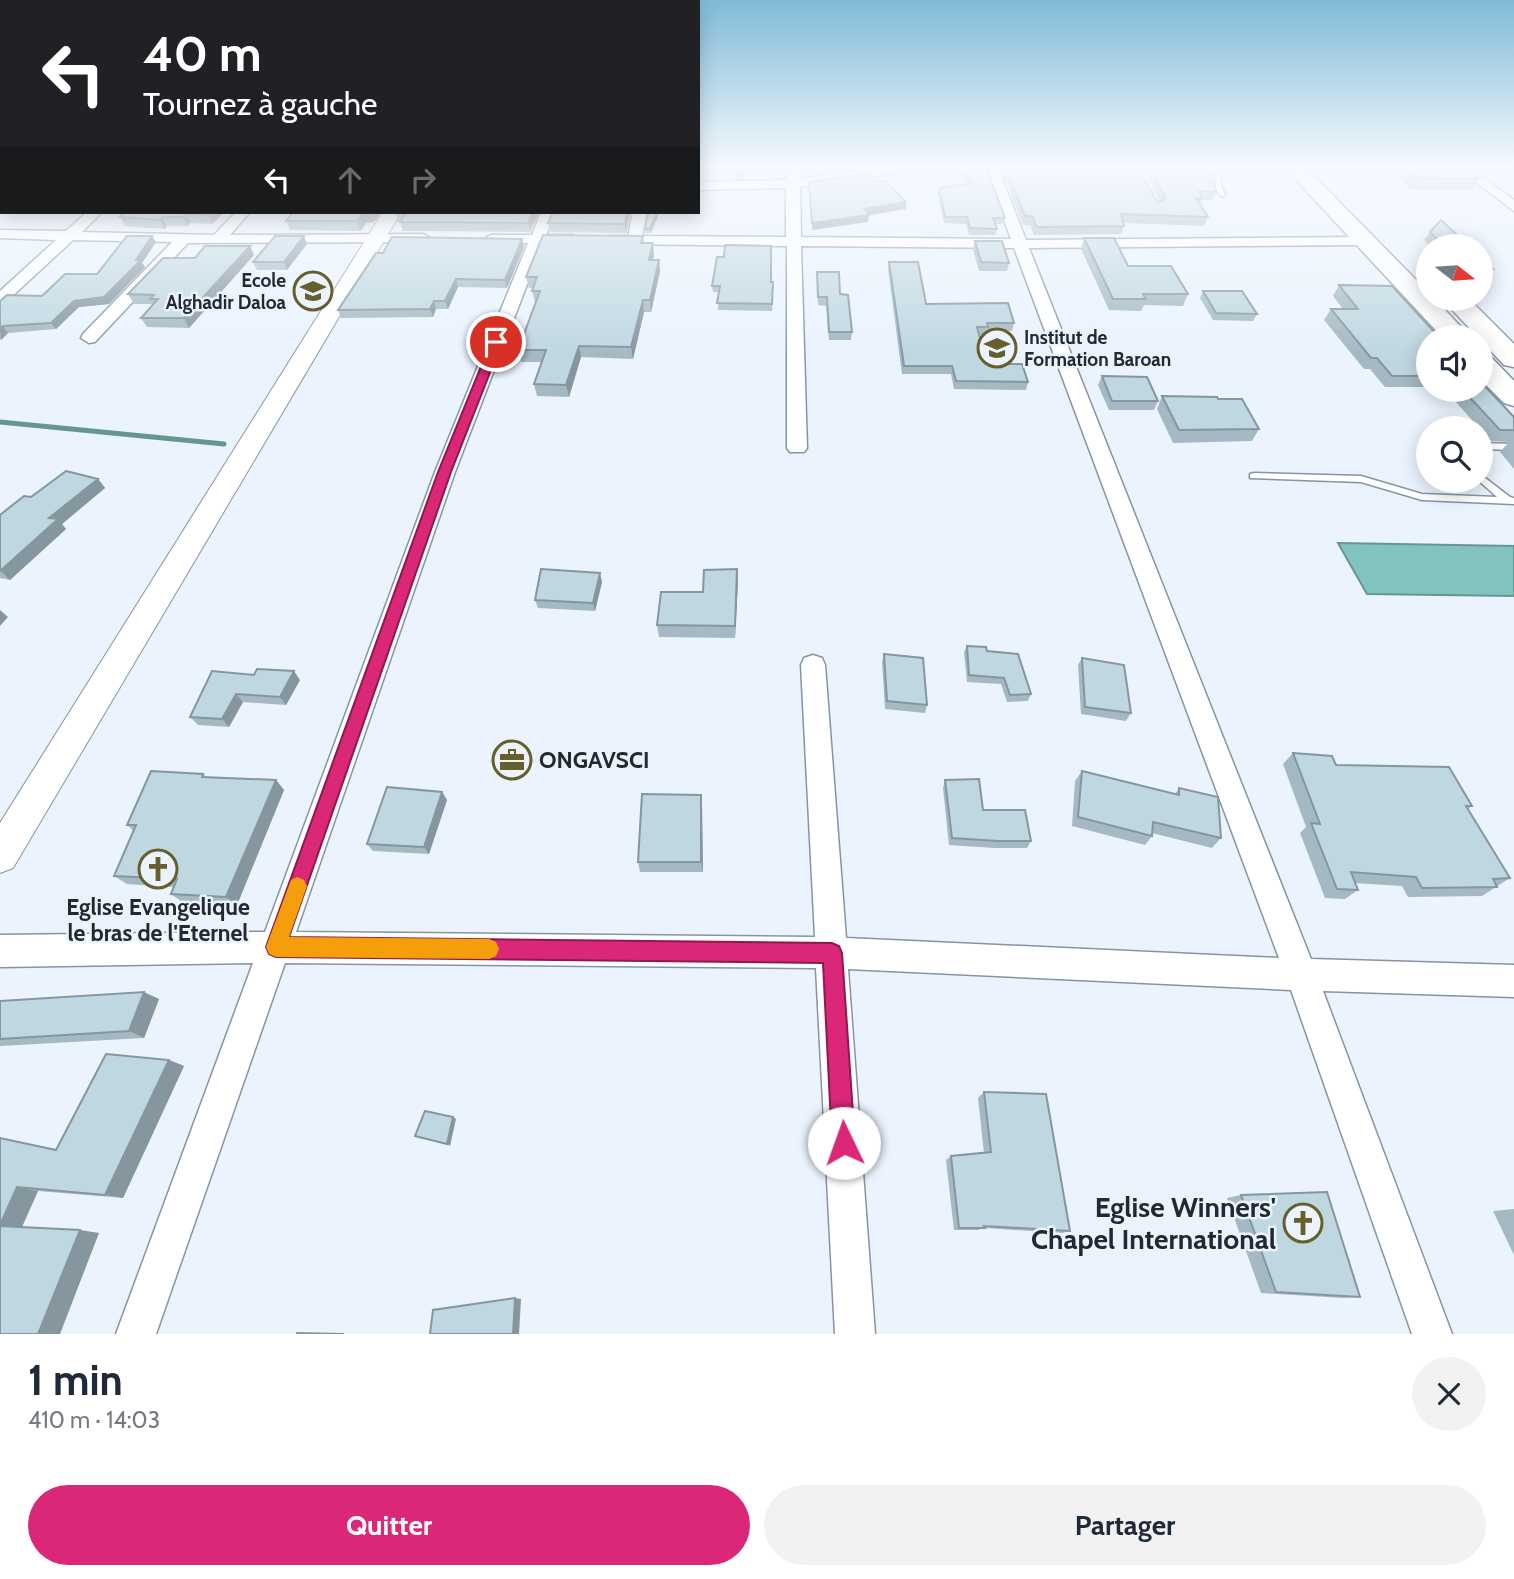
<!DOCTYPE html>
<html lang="fr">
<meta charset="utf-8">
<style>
:root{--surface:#fff;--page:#f2f2f3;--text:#1f2937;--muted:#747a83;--accent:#db2777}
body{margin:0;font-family:Cabin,sans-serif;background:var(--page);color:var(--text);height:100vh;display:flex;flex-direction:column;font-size:26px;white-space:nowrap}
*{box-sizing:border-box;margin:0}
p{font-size:23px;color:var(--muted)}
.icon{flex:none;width:38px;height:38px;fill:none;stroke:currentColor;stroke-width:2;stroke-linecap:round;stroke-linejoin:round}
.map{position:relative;height:1334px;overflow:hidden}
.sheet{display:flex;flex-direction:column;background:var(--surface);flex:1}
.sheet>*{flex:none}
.top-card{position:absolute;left:0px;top:0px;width:700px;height:214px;box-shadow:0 4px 18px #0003;background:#202124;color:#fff;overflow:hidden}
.needle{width:46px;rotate:107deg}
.tools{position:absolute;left:1416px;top:234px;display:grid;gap:14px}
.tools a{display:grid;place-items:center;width:77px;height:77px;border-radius:50%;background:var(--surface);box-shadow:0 4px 18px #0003;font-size:35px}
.pin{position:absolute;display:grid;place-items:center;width:60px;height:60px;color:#fff;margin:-30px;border:4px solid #fff;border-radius:50%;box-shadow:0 2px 7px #0007}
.me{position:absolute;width:77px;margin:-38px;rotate:357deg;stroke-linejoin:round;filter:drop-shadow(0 0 5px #0008)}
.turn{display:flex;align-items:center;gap:24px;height:147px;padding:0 28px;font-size:32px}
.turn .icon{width:91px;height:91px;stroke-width:2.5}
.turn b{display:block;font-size:49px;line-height:60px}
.lanes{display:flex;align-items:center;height:66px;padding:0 28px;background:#0003;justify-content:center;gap:35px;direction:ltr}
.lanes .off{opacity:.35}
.round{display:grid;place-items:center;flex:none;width:74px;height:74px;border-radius:37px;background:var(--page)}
.head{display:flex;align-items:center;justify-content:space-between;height:119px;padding:0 28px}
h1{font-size:42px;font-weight:800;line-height:52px}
.button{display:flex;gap:14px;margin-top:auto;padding:14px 28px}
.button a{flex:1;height:80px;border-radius:42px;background:var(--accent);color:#fff;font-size:28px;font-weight:800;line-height:80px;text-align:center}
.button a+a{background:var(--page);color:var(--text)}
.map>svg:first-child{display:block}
</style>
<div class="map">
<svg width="1514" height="1334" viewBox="0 0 1514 1334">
<rect width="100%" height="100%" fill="#eaf3fe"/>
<path fill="#82c3c0" stroke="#669595" stroke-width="2" d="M1338 543 1514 546V596L1367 594Z"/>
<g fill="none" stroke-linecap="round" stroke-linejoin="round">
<path stroke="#669595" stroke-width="5" d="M0 422 224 444"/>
<defs>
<path id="service" d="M1148 168H1225L1222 170 1221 184 1225 195 1222 197C1214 192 1215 180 1216 171L1175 173Z
M1480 443 1514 444V450L1480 449Z
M1254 473 1361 476 1422 494 1497 497 1479 481H1480V474L1510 497 1514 498V504L1422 500 1361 482 1250 478V474Z"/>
<path id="minor" d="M787 168H799L800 179 877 168H911L905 172 800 187 801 237 1011 239 985 168H998L1026 240 1366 237 1373 241 1366 245 1029 248 1311 959 1514 965V997L1323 991 1452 1334H1412L1291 990 848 969 875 1334H835L816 968 285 963 156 1334H116L253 963 0 967V935L265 932 435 472 528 243H491L484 239 491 235H532L541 212H555L546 235H573L580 239 573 243H543L455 472 296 932 815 937 801 665 804 658 813 655 822 658 825 665 846 938 1279 958 1014 248 801 246 807 448 804 452H790L787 448V246L610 244 603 240 610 236H628L633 212H647L642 236 786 237V188L698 190V182L786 180Z
M1457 168H1471L1514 200V211Z
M87 212H102L82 232 214 235 236 212H250L230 235 423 234 430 238 423 242 188 243 95 342 89 343 81 338 83 334 172 242 73 240 6 302 0 304V291L56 240 0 238V230L66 231Z"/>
<path id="tertiary" d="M383 212H401L13 868 0 873V823Z"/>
<path id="trunk" d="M1285 168H1306L1428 292V299H1435L1471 338H1443Z
M1442 299H1469L1514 344V367L1504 365Z
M1480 354 1490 356 1514 381V406L1504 403 1480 379Z"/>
</defs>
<use href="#service" stroke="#8794a5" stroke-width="3"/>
<use href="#minor" stroke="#8794a5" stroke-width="3"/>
<use href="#tertiary" stroke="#8794a5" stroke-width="2"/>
<use href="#trunk" stroke="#8794a5" stroke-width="3"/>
<use href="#service" fill="#fff" fill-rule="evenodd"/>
<use href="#minor" fill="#fff" fill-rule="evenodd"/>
<use href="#tertiary" fill="#fff" fill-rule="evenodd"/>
<use href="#trunk" fill="#fff" fill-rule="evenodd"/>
</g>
<path fill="#a4b9c2" d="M734 168H757L741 178 735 179Z
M975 168 1005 218 1003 224H995L997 229 995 235H969L966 224 944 223 938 194 939 188 967 184 959 176 960 170Z
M1004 168H1117L1157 202H1160L1148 178 1151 170 1172 171 1173 168H1207L1216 192 1212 200H1202L1200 204 1208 217 1204 226 1124 223V226L1121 234 1034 235 1030 225H1023L1003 173Z
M1371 168H1469L1468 170 1479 179 1472 189H1410L1398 177H1381Z
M122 212H224L212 224 190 223 187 226H167L165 229 125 226 120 217 123 214Z
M293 212H381L374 222 366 223 361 231 290 230 286 221Z
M396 212H539L530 232 403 231 400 222H398Z
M657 212 658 216 651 233H645V229Z
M630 215 626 233 550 232 548 223Z
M1430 232 1470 247H1431L1424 240Z
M152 236 156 242 142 263 145 267 109 304 79 307 56 329 8 333 0 340V301L42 296 97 274Z
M643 236 644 243 654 254 653 260H659L660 271 651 312H644L633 359 581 357 569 397 537 396 534 384 542 362H521L518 350 536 302H535L532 291 533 288H529L526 277Z
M1084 238 1128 266 1188 294 1183 306 1144 305 1141 311 1109 310 1081 249Z
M975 241 1009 263 1007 271H979L973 249Z
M307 244 287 270H257L253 262Z
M250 246 254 255 189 328 147 327 141 318 153 304H134L128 294 195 258Z
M524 247 507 288 458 287 448 309H436L433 317 341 318 338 310Z
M1480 257 1493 269 1487 277H1480Z
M889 262 926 304 1014 323 1012 331 988 330 987 335H979L987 364 1028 382 1026 390 954 389 951 374H902L888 269Z
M817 272 840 294 852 332 851 340H829L826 306 818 305Z
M773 282 772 311 718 310 719 292H713L712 286Z
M1339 285 1428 338V387H1385L1370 369H1364L1324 320 1331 309H1343L1333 296Z
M1203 291 1257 314 1253 321 1213 320 1200 298Z
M1102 376 1158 401 1154 410H1109L1098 385Z
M1445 390H1480L1514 417V469L1500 452 1509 442 1491 441Z
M1162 396 1218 399 1259 429 1252 441 1173 443 1157 409Z
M98 479 105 488 62 524 66 529 10 580 0 578V515Z
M738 581 735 638 659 637 657 625 703 592Z
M602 582 595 611 538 608 535 600Z
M967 646 987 651 1031 694 1028 701 1007 702 1001 684 967 682 964 652Z
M884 654 927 705 925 713 885 709 882 662Z
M1082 658 1131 713 1126 721 1081 714 1078 665Z
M212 671 300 680 286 705 243 702 229 727 198 725 190 717Z
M1293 753 1472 806 1468 809 1510 878 1482 896 1408 897 1402 886 1355 883 1358 890 1345 899 1325 898 1300 833 1306 827 1283 764Z
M1082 771 1175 794 1179 788 1221 838 1212 848 1152 833V836L1145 845 1072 826 1075 781Z
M203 774 207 777 276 780 284 790 237 905 182 902 171 894 173 887 127 884 114 876 134 831 127 825Z
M945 780 983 810 1031 841 1027 848H994L949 845 943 788Z
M442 792 447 800 429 854 373 851 367 844Z
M701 795 702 806 703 872H640L638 862Z
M159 999 144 1038 0 1046V1001Z
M169 1060 184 1066 123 1198 38 1191 22 1227 99 1233 0 1334V1138L56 1150Z
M984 1092 1070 1231 1062 1233 984 1228 978 1230H954L946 1160 951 1156 984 1153 978 1098Z
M1241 1195 1360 1297 1342 1298 1261 1293 1227 1198Z
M1514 1209V1255L1493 1211Z"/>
<path fill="#86969e" d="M747 168H757L741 178V172Z
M835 168H857L835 171Z
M2 193V207L0 208V195Z
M906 202V209L864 216 865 209Z
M211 212H224L212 224 208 215Z
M371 212H381L374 222 366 223 361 231 357 221 363 214Z
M533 212H539L530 232 528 223Z
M627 212H629L630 215 626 233 625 224Z
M657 212 658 216 651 233 650 229Z
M186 214 190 223 187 226 183 217Z
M869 215 868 222 812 230V223Z
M162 217 167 226 165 229 160 220Z
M152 236 156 242 142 263 145 267 109 304 79 307 56 329 51 323 74 301 136 260Z
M304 236 307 244 287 270 284 262Z
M522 239 524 247 507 288 505 280Z
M653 243 654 254 651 271 649 260Z
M250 246 254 255 189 328 184 318Z
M659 260 660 271 651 312 650 300Z
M456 279 458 287 448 309 445 301Z
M643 300 644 312 633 359 631 347Z
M434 301 436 309 433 317 430 309Z
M3 326 8 333 1 340 0 329Z
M579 346 581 357 569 397 566 385Z
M98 479 105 488 62 524 66 529 10 580 1 571 49 518Z
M737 569 738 581 735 638V626Z
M600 573 602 582 595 611 593 603Z
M0 610 8 617 0 626Z
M294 671 300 680 286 705 280 697Z
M236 694 243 702 229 727 222 719Z
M276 780 284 790 237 905 226 897Z
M442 792 447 800 429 854 424 847Z
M701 795 702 806 703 872 701 862Z
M144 992 159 999 144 1038 129 1031Z
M169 1060 184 1066 123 1198 105 1195Z
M453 1117 456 1119 450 1146 447 1144Z
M17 1187 38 1191 21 1229 0 1226Z
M80 1230 99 1233 60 1334H38Z
M515 1298 521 1299 519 1334H513Z"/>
<path fill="#bfd7e1" stroke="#86969e" stroke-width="2" d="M734 168H747L741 172H735Z
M975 168H986L1005 218H993L997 229 970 228 967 217H945L939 188 973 183 960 170Z
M1006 168H1117L1139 170 1157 202 1164 201 1165 197 1151 170 1176 171 1175 168H1207L1216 192 1199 191 1202 198H1196L1208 217 1121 214 1124 226 1037 227 1032 216H1025Z
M1405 168H1465L1479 179 1417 178Z
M0 172H2V193L0 195Z
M868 173 875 182 885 180 906 202 865 209 869 215 812 223 809 182Z
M125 212H211L208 215 186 214 183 217H162L160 220 120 217Z
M293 212H371L363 214 357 221H286Z
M396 212H533L528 223 400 222 406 213H395Z
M553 212H627L625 224 548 223Z
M648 212H657L650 229H645Z
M1441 220 1470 247H1445L1430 232Z
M543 235 643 236 641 243H653L649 260H659L650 300H643L631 347 579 346 566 385 534 384 546 350H518L540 291H532L537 277H526Z
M127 236H152L136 260H141L104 297 74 301 51 323 3 326 0 329V301L7 295 42 296 65 274H97Z
M275 236H304L284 262H253Z
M392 237 522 239 505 280 456 279 445 301H434L430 309 338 310 376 253H383Z
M1084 238H1114L1128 266H1171L1188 294H1143L1146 299H1113Z
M975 241H1002L1009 263 981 262Z
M725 245 771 246V282H773L772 304 717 303 720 286H712L717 257H724Z
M205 246H250L184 318H141L158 299H150L154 295 128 294 163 258H195Z
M1480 257 1493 269H1480Z
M889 262H918L926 304 1008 303 1014 323H987L988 327H977L987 364H1022L1028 382 956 381 952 366H904Z
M817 272H839L840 294 848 295 852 332H829L827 297H818Z
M1339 285 1392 286 1440 338H1428V376H1392L1377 358H1371L1331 309H1358Z
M1203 291H1242L1257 314 1216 313Z
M1102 376 1147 377 1158 401H1112Z
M1480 381 1514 417V430H1500L1463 390H1480Z
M1162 396 1217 397 1218 399H1242L1259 429 1179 430Z
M66 471 98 479 49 518 58 519 0 571V515L24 496 31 497Z
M541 569 600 573 593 603 535 600Z
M737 569 735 626 657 625 661 592H703L704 570Z
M967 646 986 647 987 651 1018 654 1031 694 1010 695 1004 678 969 675Z
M884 654 923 658 927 705 887 701Z
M1082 658 1124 665 1131 713 1085 707Z
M257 669 294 671 280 697 236 694 222 719 190 717 212 671 254 675Z
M1293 753 1332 756 1336 765 1449 767 1472 806H1466L1510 878 1493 879 1497 887 1422 888 1416 877 1351 872 1358 890 1337 889 1311 823 1320 824Z
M151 771 203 774 202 777 276 780 226 897 171 894 177 879 114 876 136 825H127Z
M1082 771 1179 795V788L1218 797 1221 838 1153 822 1152 836 1078 817Z
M979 779 983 810H1025L1031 841H998L952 838 945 780Z
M387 787 442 792 424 847 367 844Z
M642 794 701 795V862H638Z
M144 992 129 1031 0 1039V1001Z
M106 1054 169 1060 105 1195 17 1187 0 1225V1138L56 1150Z
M984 1092 1046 1094 1070 1231 984 1226 985 1228H959L951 1156 991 1152Z
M425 1111 453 1117 447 1144 415 1136Z
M1327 1192 1360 1297 1276 1292 1241 1195Z
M0 1226 80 1230 38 1334H0Z
M515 1298 513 1334H430L433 1310Z
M297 1333 344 1334H297Z"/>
<linearGradient id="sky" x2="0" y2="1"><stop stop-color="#7fbad8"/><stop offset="0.47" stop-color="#f6faff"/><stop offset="1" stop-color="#f6faff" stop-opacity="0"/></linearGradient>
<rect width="1514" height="355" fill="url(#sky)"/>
<path fill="#db2777" stroke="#8e194d" stroke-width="2" d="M496 339 502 342 451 472 289 937 832 943 839 946 842 953 855 1143 852 1152 844 1155 835 1152 832 1143 823 963 276 957 269 954 266 947 438 472 491 342Z"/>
<path fill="#f59e0b" d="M297 877 304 880 307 886 289 937 489 939 496 942 499 949 496 956 489 959 276 957 269 954 266 947 291 880Z"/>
<defs>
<symbol id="school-ring" viewBox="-11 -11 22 22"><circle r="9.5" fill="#eaf3fe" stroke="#665e2b" stroke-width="1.5"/><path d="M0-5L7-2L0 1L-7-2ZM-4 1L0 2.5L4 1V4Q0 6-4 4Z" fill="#665e2b"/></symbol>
<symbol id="office-ring" viewBox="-11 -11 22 22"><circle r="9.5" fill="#eaf3fe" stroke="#665e2b" stroke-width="1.5"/><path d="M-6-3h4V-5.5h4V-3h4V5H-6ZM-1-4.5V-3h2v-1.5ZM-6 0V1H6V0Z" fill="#665e2b"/></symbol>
<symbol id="church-ring" viewBox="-11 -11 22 22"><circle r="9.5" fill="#eaf3fe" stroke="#665e2b" stroke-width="1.5"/><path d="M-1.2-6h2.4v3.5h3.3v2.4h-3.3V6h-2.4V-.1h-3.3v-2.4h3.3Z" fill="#665e2b"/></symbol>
</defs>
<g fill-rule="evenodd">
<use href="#school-ring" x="291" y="269" width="44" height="44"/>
<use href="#school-ring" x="975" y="326" width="44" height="44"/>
<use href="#office-ring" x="490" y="738" width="44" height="44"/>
<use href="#church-ring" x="136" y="847" width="44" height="44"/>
<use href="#church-ring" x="1281" y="1201" width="44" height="44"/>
</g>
<g text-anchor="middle" stroke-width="5" stroke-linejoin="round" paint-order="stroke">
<g font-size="19" font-weight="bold" fill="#242930" stroke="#eaf3fe" text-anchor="end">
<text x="286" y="287">Ecole<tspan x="286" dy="22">Alghadir Daloa</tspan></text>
<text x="1024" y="344" text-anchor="start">Institut de<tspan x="1024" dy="22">Formation Baroan</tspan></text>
</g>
<g font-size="23" font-weight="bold" fill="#242930" stroke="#eaf3fe" text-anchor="start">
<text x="539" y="768">ONGAVSCI</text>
<text x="158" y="915" text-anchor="middle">Eglise Evangelique<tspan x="158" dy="26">le bras de l'Eternel</tspan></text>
</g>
<g font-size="28" font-weight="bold" fill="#242930" stroke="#eaf3fe" text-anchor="end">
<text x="1276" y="1217">Eglise Winners'<tspan x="1276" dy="32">Chapel International</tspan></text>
</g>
</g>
</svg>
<div class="tools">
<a><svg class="needle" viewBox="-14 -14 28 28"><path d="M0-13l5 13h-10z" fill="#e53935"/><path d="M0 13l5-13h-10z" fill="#747a83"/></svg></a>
<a><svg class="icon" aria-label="sound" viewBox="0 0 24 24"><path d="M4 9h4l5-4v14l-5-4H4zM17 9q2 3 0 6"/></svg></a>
<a><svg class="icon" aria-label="search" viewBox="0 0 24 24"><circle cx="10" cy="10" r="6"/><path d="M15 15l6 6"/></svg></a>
</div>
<div class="pin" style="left:496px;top:342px;background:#d93025"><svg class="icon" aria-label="arrive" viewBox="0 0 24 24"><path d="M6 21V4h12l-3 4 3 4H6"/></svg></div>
<svg class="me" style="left:844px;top:1143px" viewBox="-20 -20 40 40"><circle r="19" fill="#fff"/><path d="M0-13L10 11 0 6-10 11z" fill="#db2777"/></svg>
<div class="top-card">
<div class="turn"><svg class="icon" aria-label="left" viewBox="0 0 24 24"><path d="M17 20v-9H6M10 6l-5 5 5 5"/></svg><div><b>40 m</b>Tournez à gauche</div></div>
<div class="lanes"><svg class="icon" aria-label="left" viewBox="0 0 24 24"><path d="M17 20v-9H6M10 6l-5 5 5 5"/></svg><svg class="icon off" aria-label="ahead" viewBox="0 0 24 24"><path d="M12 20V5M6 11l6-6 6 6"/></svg><svg class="icon off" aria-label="right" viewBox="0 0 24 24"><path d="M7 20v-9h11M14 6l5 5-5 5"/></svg></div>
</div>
</div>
<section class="sheet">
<div class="head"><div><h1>1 min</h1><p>410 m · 14:03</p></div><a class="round"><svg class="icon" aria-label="close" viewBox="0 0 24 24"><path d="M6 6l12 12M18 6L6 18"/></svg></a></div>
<div class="button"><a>Quitter</a><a>Partager</a></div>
</section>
